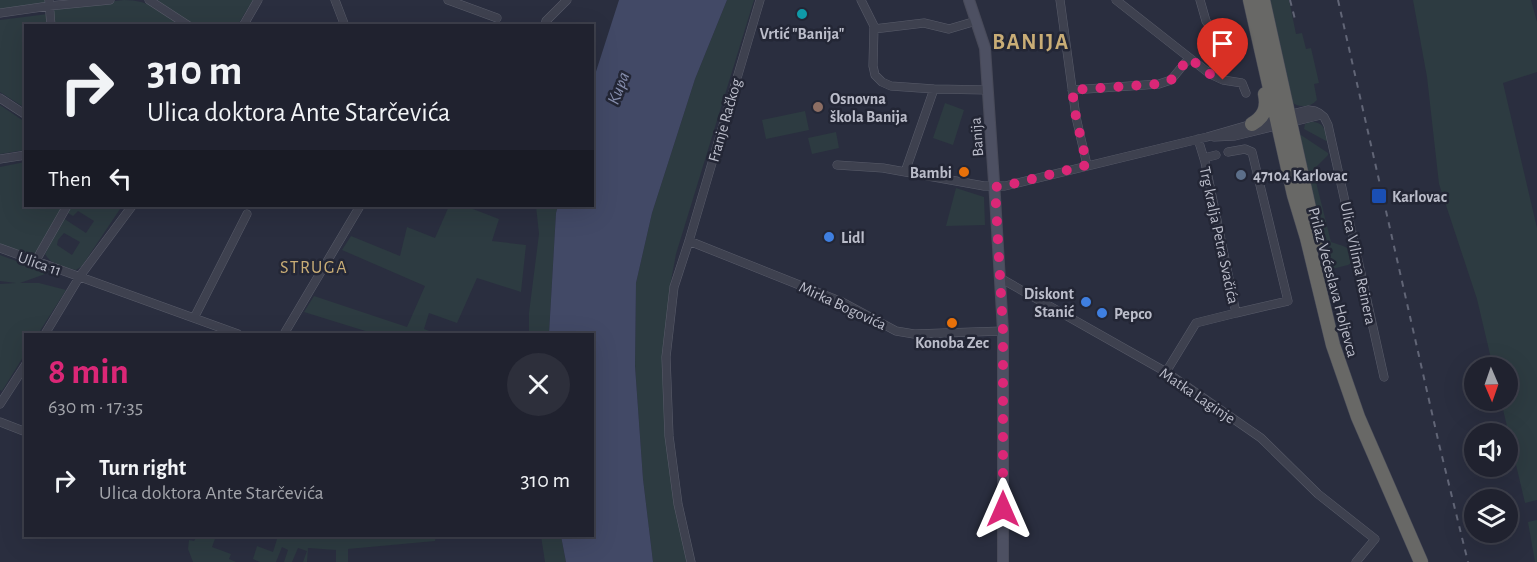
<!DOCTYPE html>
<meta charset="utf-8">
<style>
:root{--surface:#20222f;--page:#2d2f3b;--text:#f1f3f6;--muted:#a2a4aa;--line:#3d3f4b;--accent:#db2777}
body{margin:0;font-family:"Alegreya Sans",sans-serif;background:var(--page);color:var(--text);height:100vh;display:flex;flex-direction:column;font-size:22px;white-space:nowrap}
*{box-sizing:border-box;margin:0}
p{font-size:20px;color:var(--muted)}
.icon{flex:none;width:33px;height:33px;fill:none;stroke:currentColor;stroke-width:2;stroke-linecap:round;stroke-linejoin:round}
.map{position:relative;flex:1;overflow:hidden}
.details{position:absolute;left:24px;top:333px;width:570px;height:204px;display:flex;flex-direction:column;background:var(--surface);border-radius:0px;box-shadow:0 6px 24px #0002,0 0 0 2px var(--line)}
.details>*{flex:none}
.banner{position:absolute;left:24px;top:24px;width:570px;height:183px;border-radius:0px;box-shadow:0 6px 24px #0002,0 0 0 2px var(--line);background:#20222f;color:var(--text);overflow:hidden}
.needle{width:39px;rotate:178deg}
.fabs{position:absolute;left:1464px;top:357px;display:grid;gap:12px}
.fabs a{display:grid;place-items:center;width:54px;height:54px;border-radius:50%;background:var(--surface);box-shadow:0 6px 24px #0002,0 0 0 2px var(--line);font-size:30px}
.pin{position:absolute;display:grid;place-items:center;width:51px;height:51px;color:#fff;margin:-62px -26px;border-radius:50% 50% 50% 0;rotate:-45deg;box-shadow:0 0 6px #0007}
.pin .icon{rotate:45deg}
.me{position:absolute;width:66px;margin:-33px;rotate:0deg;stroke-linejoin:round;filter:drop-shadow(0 0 4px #0008)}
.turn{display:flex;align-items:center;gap:21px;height:126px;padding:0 24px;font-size:27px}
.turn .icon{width:78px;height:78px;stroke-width:2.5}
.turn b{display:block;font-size:42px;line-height:51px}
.then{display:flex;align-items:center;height:57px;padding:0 24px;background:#0003;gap:12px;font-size:22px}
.round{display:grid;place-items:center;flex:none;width:63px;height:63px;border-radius:32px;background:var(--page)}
.overview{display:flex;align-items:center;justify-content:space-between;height:102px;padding:0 24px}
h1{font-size:36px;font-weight:700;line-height:45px;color:var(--accent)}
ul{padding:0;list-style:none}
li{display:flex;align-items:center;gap:18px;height:90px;padding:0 24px}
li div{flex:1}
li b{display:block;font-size:22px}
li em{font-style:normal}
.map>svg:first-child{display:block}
</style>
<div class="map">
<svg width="1537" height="562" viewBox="0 0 1537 562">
<rect width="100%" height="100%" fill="#2a2e3f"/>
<path fill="#2d3b41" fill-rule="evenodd" d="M0 0H46L47 4 0 9Z
M124 0C150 0 162 12 183 25H53V8Z
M158 0H253L237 26 194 25 165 7Z
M727 0H754L676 254 670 286 663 357 688 562H653L643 479 635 366 636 283 652 213 695 79Z
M1267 0H1289L1296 34 1302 33 1306 49 1311 48 1319 83 1314 84 1317 100C1310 108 1300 108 1291 102Z
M1413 0H1531L1537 22V72L1503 83 1537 228V500L1525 503 1501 401 1508 400V368L1493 367 1477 299 1439 184 1427 77Z
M48 14 49 25 26 26 25 108 0 92V20Z
M945 103 964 110 953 145 933 138Z
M0 105 25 122V150L0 154Z
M805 111 809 130 766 139 762 120Z
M1309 122C1324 121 1325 129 1328 142L1304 129 1305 124Z
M836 132 839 148 812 154 808 138Z
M1298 135H1301L1328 153V155L1313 170 1331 242C1343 246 1352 247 1356 260L1348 265 1332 269 1340 303 1344 305V309L1343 310H1341L1335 285 1330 277 1325 262 1298 138Z
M25 162 26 206H63L35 256 0 244V167Z
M956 188 984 197 985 225 946 226Z
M69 206H122L82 266 76 270C64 267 51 265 45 254L63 218 86 233 94 221 78 211 73 216 66 212ZM64 233 80 242 72 255 57 245 58 240Z
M449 206H465L499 219 492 241 526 245 521 292 477 278 457 323 429 313 424 329 437 334H375L304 312 314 296 407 327 425 286 342 250 351 236 400 256 407 227 435 238Z
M536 206H558L556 213 549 334H529V313L539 234Z
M0 255 48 273 20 283H39L66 290 38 334H26L25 354 2 391 0 390V284L16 283 0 281Z
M1537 520V562H1535L1528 522Z
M197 536H216L212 547 231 554 229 559 236 562H193L188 549 189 540 194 541Z
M271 536 281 538 282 536C292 535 299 539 310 539V536H436L435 541 348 549V562H336V550L308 548 307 562H303L307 551 298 548 292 562H284L288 550 282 547 276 562H260L253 559 257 546 273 552 277 539 271 537Z
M541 536H561L566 562H545Z"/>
<path fill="#424966" d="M619 0H727L695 79 652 213 636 283 635 366 643 479 653 562H566L561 536H592V334H549L556 213 558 206H592L593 81Z"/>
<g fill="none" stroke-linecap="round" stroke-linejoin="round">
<defs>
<path id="minor" d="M49 0 51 26
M149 0 189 26
M335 0 345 26
M448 0 497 18
M861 0 874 26 873 66 875 75 882 82 891 86 934 89 988 90
M1060 0 1076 117 1087 165
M1116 0 1210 74 1223 80 1242 83 1246 93
M1200 0 1206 21 1219 39 1222 52 1210 74
M0 13 49 6 110 0
M243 26 258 0
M545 26 546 21 567 0
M874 29 924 23 949 29 976 21
M1072 90 1159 84 1171 80 1189 58
M0 98 26 115
M1214 137 1235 136 1321 115
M1228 152 1245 149 1252 152 1288 301 1236 313
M1204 158 1216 155
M0 159 26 155
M837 165 883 168 984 186H1005L1207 137 1252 124 1308 110 1315 111 1319 113 1324 117 1328 125 1384 377
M905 172 934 89
M689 241 842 302 896 331 914 334 1003 331
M0 248 238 334
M35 262 67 206
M1000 278 1166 372 1261 438 1318 494 1375 539 1356 562
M194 318 247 214
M45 334 80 276 132 206
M284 334 360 206
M1166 372 1196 323 1236 313 1205 162 1198 139
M0 404 26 364
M0 422 26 432
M691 562 678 504 669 436 666 357 674 287 689 241 760 0"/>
<path id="secondary" d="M969 0 985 48 995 197 1003 331V562"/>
<path id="trunk" d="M1250 0 1294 195 1307 238 1333 345 1358 417 1421 562
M1263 0 1317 244
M1252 124C1264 117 1268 108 1265 94"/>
</defs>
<use href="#minor" stroke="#595c6a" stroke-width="9"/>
<use href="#secondary" stroke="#484a59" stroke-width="12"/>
<use href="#trunk" stroke="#464957" stroke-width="15"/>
<use href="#minor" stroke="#3e414f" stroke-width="8"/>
<use href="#secondary" stroke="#4d5062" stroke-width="10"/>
<use href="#trunk" stroke="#686866" stroke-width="14"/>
<path stroke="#616576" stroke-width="2" stroke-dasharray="6 6" stroke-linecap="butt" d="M1290 0 1296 23
M1338 0 1439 444 1468 562"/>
</g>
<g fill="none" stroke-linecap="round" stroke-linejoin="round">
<path stroke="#db2777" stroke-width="10" stroke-dasharray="0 18" d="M1003 509V331L995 187 1005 186 1087 165 1076 117 1072 90 1159 84 1171 80 1189 58 1210 74 1223 80"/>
</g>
<circle fill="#0f9aa8" stroke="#232635" stroke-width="2" cx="802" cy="14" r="6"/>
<circle fill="#8d6e63" stroke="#232635" stroke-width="2" cx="818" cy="107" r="6"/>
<g fill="#e8710a" stroke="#232635" stroke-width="2">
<circle cx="964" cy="172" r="6"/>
<circle cx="952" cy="323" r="6"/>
</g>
<circle fill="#5c6f8a" stroke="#232635" stroke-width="2" cx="1241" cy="175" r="6"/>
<rect fill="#1a4fb4" stroke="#232635" stroke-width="2" x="1371" y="188" width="16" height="16" rx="3"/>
<g fill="#3f7fe0" stroke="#232635" stroke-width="2">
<circle cx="829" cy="237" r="6"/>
<circle cx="1086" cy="302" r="6"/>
<circle cx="1102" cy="313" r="6"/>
</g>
<g text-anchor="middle" stroke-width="5" stroke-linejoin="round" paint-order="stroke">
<g font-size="16" font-weight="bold" fill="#bbbdca" stroke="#232635" text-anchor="start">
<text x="802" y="39" text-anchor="middle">Vrtić "Banija"</text>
<text x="830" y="104">Osnovna<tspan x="830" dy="18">škola Banija</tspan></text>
<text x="952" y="178" text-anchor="end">Bambi</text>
<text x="1253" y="181">47104 Karlovac</text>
<text x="1392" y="202">Karlovac</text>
<text x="841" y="243">Lidl</text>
<text x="1074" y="299" text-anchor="end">Diskont<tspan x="1074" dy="18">Stanić</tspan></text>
<text x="1114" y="319">Pepco</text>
<text x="952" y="348" text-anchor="middle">Konoba Zec</text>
</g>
<g font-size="16" fill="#bbbdca" stroke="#232635">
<text transform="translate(724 120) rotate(-74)" y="6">Franje Račkog</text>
<text transform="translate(976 137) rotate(-94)" y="6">Banija</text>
<text transform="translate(1220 235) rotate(78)" y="6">Trg kralja Petra Svačića</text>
<text transform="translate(40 263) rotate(19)" y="6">Ulica 11</text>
<text transform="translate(1359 263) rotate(78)" y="6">Ulica Vilima Reinera</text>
<text transform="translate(1334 282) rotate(75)" y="6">Prilaz Većeslava Holjevca</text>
<text transform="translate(843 305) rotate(25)" y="6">Mirka Bogovića</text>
<text transform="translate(1198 395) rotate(34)" y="6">Matka Laginje</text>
</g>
<g font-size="18" font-style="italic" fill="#868ead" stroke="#232635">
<text transform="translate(618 88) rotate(-69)" y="6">Kupa</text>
</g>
<g font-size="18" letter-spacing="1.5" fill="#c9ad76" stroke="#232635">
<text x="314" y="273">STRUGA</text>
</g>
<g font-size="22" font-weight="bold" letter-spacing="1.5" fill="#c9ad76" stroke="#232635">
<text x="1031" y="49">BANIJA</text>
</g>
</g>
</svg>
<div class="fabs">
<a><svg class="needle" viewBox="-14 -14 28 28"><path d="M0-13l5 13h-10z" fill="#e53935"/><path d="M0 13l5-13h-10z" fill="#a2a4aa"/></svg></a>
<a><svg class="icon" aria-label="sound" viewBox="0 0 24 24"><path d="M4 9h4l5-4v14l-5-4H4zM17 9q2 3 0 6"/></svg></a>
<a><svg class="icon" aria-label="layers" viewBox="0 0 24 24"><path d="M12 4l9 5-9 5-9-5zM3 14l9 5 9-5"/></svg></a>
</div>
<div class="pin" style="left:1223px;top:80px;background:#d93025"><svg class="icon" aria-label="arrive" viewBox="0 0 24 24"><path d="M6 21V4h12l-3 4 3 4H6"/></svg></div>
<svg class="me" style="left:1003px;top:509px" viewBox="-20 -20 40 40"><path d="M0-17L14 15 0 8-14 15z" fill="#db2777" stroke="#fff" stroke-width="4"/></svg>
<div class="banner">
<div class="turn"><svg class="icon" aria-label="right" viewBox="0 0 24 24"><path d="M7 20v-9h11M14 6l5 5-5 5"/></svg><div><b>310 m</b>Ulica doktora Ante Starčevića</div></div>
<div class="then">Then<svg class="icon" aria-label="left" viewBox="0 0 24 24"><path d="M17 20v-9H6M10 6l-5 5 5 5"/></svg></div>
</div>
<section class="details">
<div class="overview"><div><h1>8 min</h1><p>630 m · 17:35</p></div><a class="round"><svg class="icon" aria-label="close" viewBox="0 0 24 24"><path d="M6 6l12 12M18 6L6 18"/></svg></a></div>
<ul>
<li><svg class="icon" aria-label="right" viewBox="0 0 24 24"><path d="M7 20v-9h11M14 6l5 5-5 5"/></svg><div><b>Turn right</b><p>Ulica doktora Ante Starčevića</p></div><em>310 m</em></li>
</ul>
</section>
</div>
